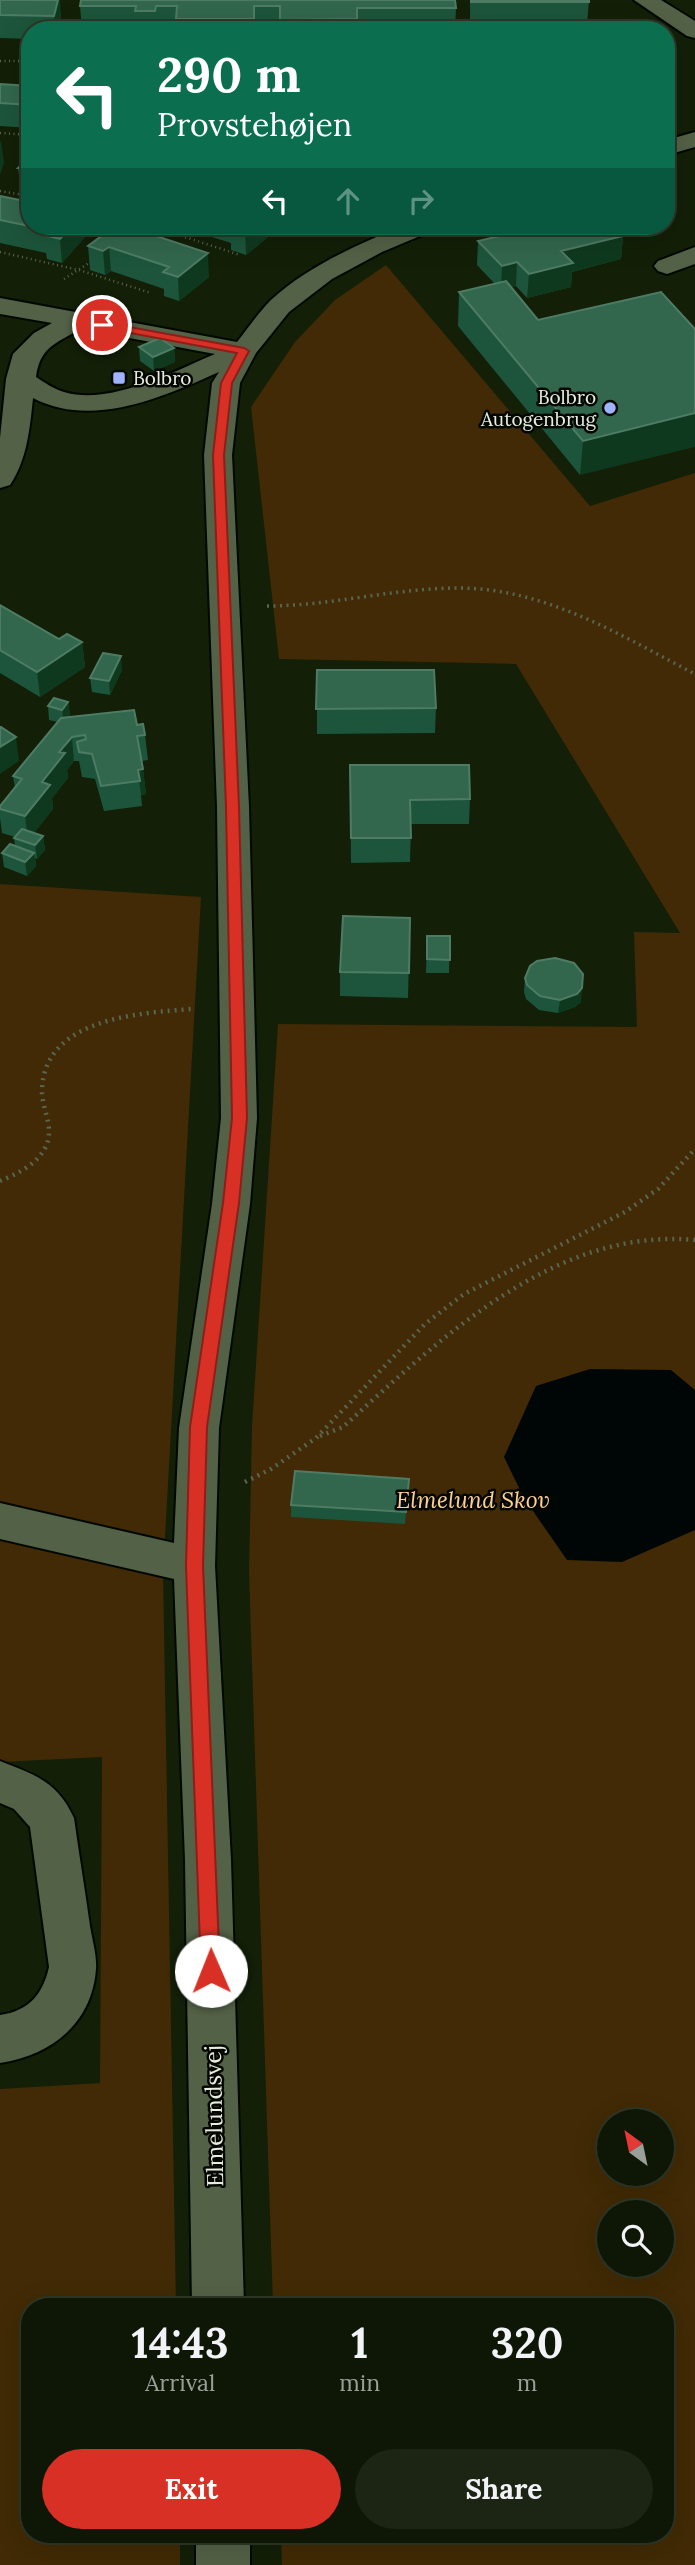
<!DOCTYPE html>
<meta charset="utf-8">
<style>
:root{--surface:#0e1705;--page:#1c2413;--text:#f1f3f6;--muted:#9b9f9a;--line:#2e3627;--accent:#d93025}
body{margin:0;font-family:Lora,serif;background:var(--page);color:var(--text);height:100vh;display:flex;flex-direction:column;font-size:26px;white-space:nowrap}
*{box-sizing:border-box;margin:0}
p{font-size:23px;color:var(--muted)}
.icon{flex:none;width:38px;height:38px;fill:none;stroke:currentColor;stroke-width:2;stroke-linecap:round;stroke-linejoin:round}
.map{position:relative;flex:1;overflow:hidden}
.drawer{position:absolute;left:21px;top:2298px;width:653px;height:245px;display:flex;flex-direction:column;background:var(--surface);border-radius:28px;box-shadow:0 7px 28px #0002,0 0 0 2px var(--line)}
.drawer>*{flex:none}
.guide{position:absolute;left:21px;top:21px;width:654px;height:214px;border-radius:28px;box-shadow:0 7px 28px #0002,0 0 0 2px var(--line);background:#0b6e4f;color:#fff;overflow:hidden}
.needle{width:46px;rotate:327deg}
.tools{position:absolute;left:597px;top:2109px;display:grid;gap:14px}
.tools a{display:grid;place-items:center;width:77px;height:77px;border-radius:50%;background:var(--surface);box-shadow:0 7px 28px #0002,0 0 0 2px var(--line);font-size:35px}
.pin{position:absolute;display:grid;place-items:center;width:60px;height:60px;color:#fff;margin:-30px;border:4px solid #fff;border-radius:50%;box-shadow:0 2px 7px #0007}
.me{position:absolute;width:77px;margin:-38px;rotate:359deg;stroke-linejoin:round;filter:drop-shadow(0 0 5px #0008)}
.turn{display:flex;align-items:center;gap:24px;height:147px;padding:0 21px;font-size:32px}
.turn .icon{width:91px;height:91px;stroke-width:2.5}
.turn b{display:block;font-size:49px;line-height:60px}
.lanes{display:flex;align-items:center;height:66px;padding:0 21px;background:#0003;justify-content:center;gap:35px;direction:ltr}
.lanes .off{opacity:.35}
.eta{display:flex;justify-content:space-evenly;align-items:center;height:119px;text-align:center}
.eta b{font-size:42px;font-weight:700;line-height:49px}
.cta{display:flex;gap:14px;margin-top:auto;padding:14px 21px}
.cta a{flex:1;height:80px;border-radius:42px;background:var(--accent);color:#fff;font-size:28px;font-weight:700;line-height:80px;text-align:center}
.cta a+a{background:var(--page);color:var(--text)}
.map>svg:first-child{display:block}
</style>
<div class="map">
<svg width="695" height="2565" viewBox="0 0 695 2565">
<rect width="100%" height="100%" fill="#131f07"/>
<path fill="#412a05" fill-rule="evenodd" d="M386 265 590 506 695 473V2565H282L281 2534H665V2306H273L249 1573 252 1426 278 1024 637 1027 634 932 680 933 516 664 279 659 251 407 295 342 335 300ZM609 2121H662V2174H609ZM609 2212H662V2264H609Z
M0 884 201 897 163 1573 176 2306H30V2534H180V2565H0V2089L100 2083 102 1757 0 1762Z"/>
<path fill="#000605" d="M590 1369 671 1370 695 1390V1530L622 1562 567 1560 524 1498 504 1457 536 1386Z"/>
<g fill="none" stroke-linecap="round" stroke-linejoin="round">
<defs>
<path id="minor" d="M634 0H661L695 21V38L687 36Z
M695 132V147L667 155V140Z
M402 226H436L432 231 382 252 332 279 289 312 256 353 240 383 232 455 249 807 257 1118 250 1204 219 1428 215 1566 231 1860 244 2306H192L185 1860 174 1579 0 1539V1503L174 1543 179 1428 212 1204 221 1118 217 807 204 455 212 383 219 372C163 397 92 429 33 398 30 428 27 460 10 485L0 488V438L6 379 13 354 34 333 52 323 0 314V298L237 342C248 328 259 312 271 300 308 266 357 245 402 226ZM81 329 215 354C175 371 109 406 64 392 54 389 45 383 36 377 40 347 56 343 81 329Z
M695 247V264L667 274 658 271 654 266 658 261Z
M0 1761C35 1775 57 1781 74 1818 79 1854 85 1890 90 1926 92 1939 97 1955 96 1969 92 2023 52 2055 0 2063V2015C29 2011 43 1994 49 1967L30 1827 14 1809 0 1803Z
M196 2534H250V2565H196Z"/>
</defs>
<use href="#minor" stroke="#020800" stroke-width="4"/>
<path stroke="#5a6550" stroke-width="2.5" stroke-dasharray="1 3.5" stroke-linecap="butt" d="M0 61H30
M0 133 30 135
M0 191 30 196
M151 226 240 255
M0 252 79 270 151 293
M64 279 92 261"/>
<path stroke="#5a6550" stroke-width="3.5" stroke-dasharray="2 4.5" stroke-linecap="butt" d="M267 606C331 606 394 588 458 588 545 588 620 635 695 674"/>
<path stroke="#5a6550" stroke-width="4.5" stroke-dasharray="2 5" stroke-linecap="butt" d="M0 1181C17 1174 38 1164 46 1146 55 1127 41 1108 42 1089 45 1018 139 1013 192 1009
M320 1436 343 1427C439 1340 554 1227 695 1240
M245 1482 271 1469 316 1438 425 1324 464 1294 625 1212 658 1189 695 1149"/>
<use href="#minor" fill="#536146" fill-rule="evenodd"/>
</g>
<path fill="#1c553b" d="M0 0 61 16 58 30H30V39L0 38Z
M81 0 456 8 455 30 82 29 80 6Z
M470 0H589L587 25 470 24Z
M0 84 30 86V128L0 126Z
M30 157V193L21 191 18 168Z
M0 196 30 226H84L85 237 62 263 47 259 46 253 0 243Z
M115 226 209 277 179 301 164 296V289L111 271 105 275 90 270 88 246Z
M157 226H274V232L246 255 231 250V243L177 226 172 231Z
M623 236 621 259 572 272 571 287 527 298 516 286 511 287 538 320 661 292 580 475 458 326 459 292 495 284 477 265 478 241Z
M139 347 174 348 175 362 154 371 140 361Z
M0 605 59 639 82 642 85 667 40 697 0 673Z
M122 670 110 695 92 692 90 678Z
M317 670 436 708 435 733 317 734Z
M68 702 70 715 68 717 137 725 145 735 148 760 142 761 146 794 141 795 142 806 104 811 95 779 82 777 79 761H74L67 770 68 778 52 798 53 809 34 833 43 836 45 850 37 859 35 858 36 866 27 876 4 867 2 853 15 846 14 838 15 837 2 833 0 818V806L15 788 13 776 58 722 49 720 48 706Z
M350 765 470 799 469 824H411L410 862 351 863Z
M410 918 408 998 340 996V972Z
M427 936H450L449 973H426Z
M525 978 581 1002 575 1007 558 1013 539 1010 526 999 524 992Z
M408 1491 405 1524 291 1517V1505Z"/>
<path fill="#0f391f" d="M58 0H60L61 16 58 30H55L54 16Z
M1 140 4 163 0 175V143Z
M72 226H84L85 237 62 263 60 239Z
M251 226H274V232L246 255 245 231Z
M623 236 621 259 572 272 571 287 527 298 529 274 561 251Z
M109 247 111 271 105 275 103 251Z
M208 253 209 277 179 301 178 277Z
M517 262 516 286 501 290 502 266Z
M174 348 175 362 154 371 153 357Z
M695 413V447L580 475 583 441Z
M82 642 85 667 40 697 37 672Z
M121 656 122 670 110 695 109 681Z
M68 702 70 715 64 723 62 710Z
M16 737 19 761 0 774V747Z
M72 737 74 761 67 770 68 778 52 798 53 809 28 841 25 816 42 782 59 752Z
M143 769 146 794 141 795 138 770Z
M43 836 45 850 37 859 35 845Z
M34 853 36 866 27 876 25 862Z
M582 988 581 1002 575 1007 558 1013 560 1000Z"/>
<path fill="#32664d" stroke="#4e7b64" stroke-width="2" d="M0 0H58L54 16 0 15Z
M81 0H455L456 8H357V19L280 20V6H254V19H176L177 6H156L155 11H135L136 6H80Z
M471 0H589V2H471Z
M0 84 30 86V105L0 103Z
M30 157V170L18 168Z
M0 196 30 202V226H72L60 239 44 235 49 230 0 220Z
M115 226H126L208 253 178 277 163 272 169 267 109 247 103 251 88 246Z
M230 226H251L245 231Z
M542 226H613L623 236 561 251 573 263 529 274 517 262 502 266 478 241Z
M506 281 538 320 661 292 695 329V413L583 441 459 292Z
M160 338 174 348 153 357 139 347Z
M0 605 59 639 67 634 82 642 37 672 0 650Z
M103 653 121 656 109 681 90 678Z
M317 670H434L436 708 316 709Z
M54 698 68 702 62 710 48 706Z
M134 710 137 725 143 724 145 735 137 736 143 769 138 770 140 781 101 786 92 754 79 752 77 742 86 739 85 735 72 737 59 752 65 753 42 782 50 785 25 816 0 809V806L22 779 13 776 61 718Z
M0 727H1L16 737 0 747Z
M350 765H469L470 799 410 800 411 838H351Z
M22 829 43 836 35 845 14 838Z
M10 844 34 853 25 862 2 853Z
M343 916 410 918 409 973 340 972Z
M427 936H450V960L427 959Z
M555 958 574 963 583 974 582 988 577 994 560 1000 540 996 527 985 525 978 530 966 537 961Z
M295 1471 409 1479 406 1512 291 1505Z"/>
<path fill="#d93025" stroke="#8d1f18" stroke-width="2" d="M102 322 244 348 249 351 232 383 224 455 239 807 247 1118 239 1203 207 1427 203 1566 220 1971 217 1978 211 1981 204 1978 201 1971 186 1566 190 1427 223 1203 232 1118 226 807 213 455 221 383 237 353 98 327V323Z"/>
<g fill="#9fb3fd" stroke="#040701" stroke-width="2.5">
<rect x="112" y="371" width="14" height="14" rx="3.5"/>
<circle cx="610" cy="408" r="7"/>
</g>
<g text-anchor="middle" stroke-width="5" stroke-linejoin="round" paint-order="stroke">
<g font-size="19" fill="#e6eedf" stroke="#040701" text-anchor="start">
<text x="133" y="385">Bolbro</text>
<text x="596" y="404" text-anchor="end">Bolbro<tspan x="596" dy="22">Autogenbrug</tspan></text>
</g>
<g font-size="23" font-style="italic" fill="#ffd091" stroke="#040701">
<text x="473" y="1508">Elmelund Skov</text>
</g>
<g font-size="23" fill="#e6eedf" stroke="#040701">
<text transform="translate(214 2116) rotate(-91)" y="8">Elmelundsvej</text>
</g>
</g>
</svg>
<div class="tools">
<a><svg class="needle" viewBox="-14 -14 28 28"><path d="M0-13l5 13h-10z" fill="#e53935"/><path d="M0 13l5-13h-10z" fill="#9b9f9a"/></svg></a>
<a><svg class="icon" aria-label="search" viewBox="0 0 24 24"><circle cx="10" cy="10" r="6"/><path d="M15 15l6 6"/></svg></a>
</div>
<div class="pin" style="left:102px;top:325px;background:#d93025"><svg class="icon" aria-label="arrive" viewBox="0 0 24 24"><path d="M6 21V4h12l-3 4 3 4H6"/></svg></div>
<svg class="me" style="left:211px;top:1971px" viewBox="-20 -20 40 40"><circle r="19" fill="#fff"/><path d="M0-13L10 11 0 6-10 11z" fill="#d93025"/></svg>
<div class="guide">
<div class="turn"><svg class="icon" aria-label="left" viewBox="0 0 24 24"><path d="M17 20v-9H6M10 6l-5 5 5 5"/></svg><div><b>290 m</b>Provstehøjen</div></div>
<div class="lanes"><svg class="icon" aria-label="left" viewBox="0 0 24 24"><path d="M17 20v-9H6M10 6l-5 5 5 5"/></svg><svg class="icon off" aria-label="ahead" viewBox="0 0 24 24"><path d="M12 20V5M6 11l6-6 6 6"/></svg><svg class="icon off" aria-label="right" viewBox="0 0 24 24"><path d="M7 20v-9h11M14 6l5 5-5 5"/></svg></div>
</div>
<section class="drawer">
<div class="eta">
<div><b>14:43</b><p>Arrival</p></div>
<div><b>1</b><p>min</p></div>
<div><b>320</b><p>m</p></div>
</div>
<div class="cta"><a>Exit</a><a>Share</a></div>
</section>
</div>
